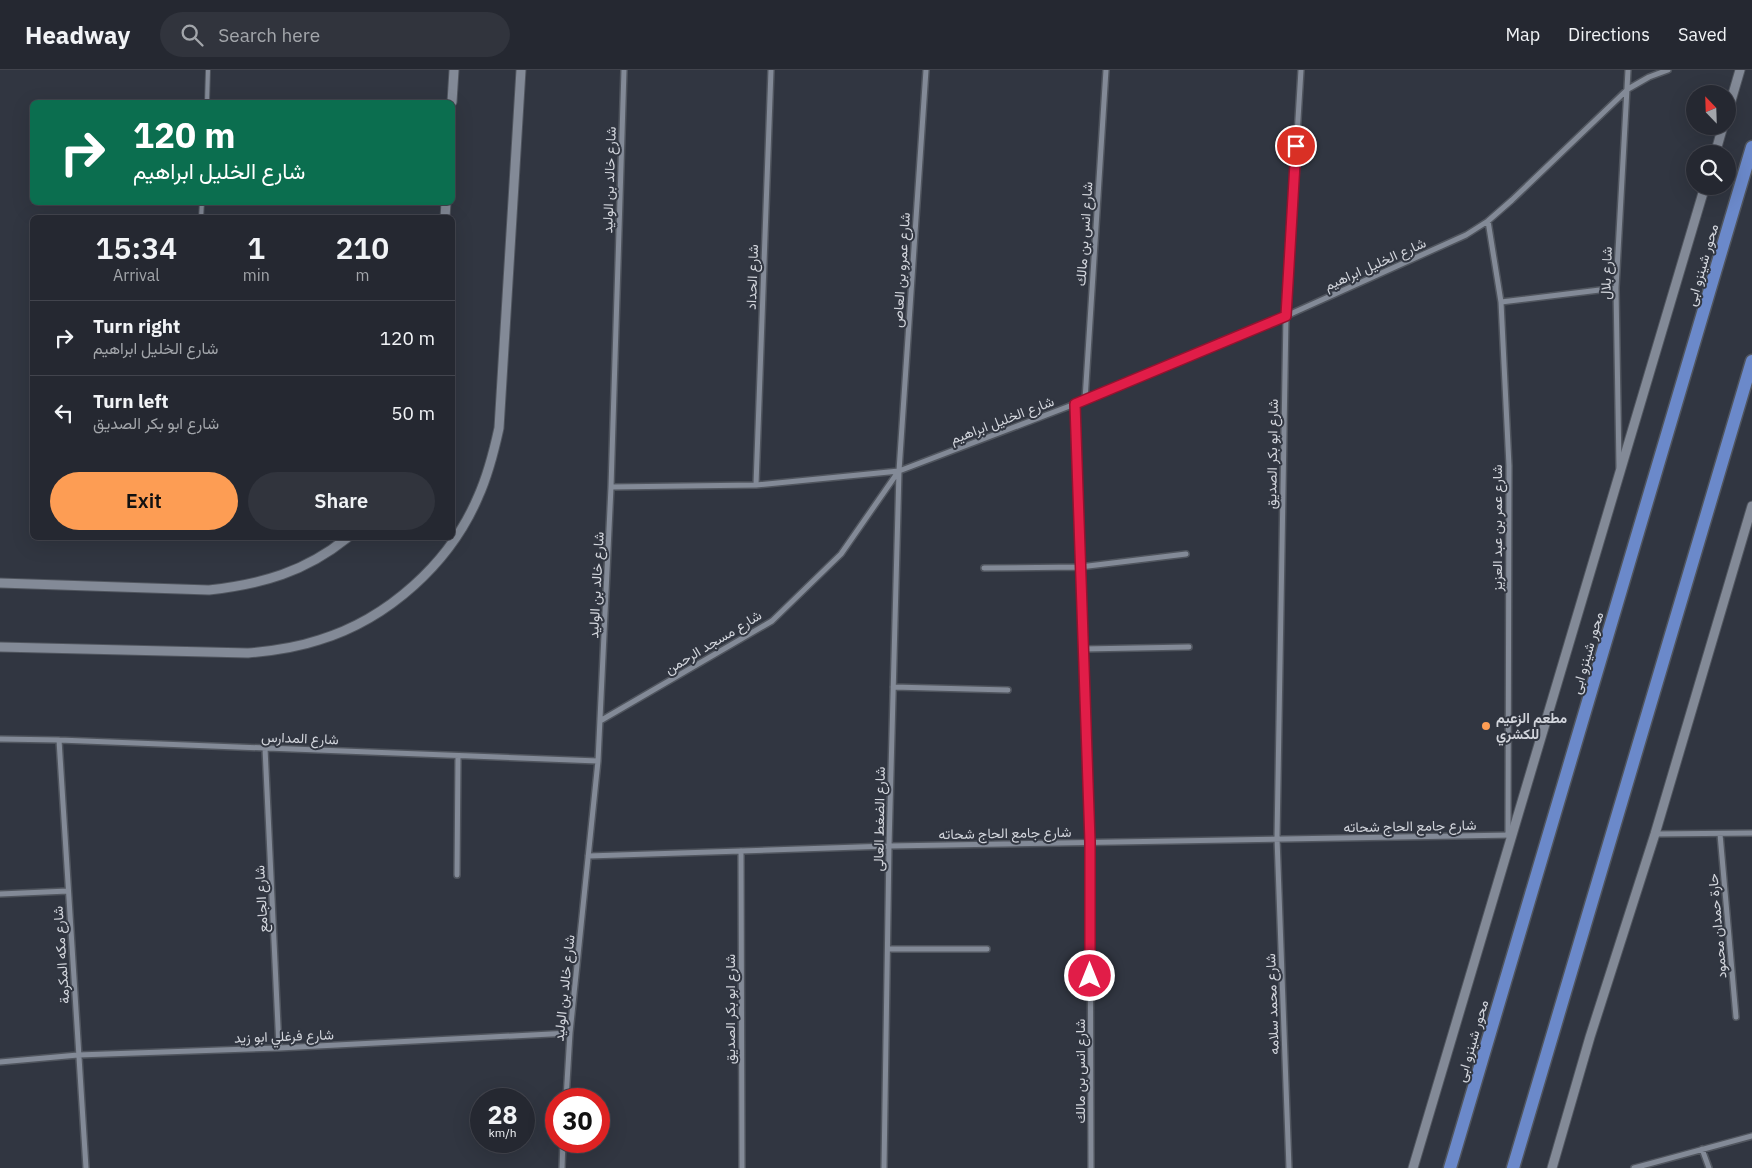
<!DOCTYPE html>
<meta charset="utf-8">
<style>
:root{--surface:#252831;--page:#31343d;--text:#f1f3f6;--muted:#a3a6ab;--line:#42444d;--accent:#fd9d54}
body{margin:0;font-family:"IBM Plex Sans",Vazirmatn,sans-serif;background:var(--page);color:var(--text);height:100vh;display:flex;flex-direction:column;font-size:19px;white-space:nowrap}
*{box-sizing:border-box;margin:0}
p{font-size:16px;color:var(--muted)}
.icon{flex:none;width:28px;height:28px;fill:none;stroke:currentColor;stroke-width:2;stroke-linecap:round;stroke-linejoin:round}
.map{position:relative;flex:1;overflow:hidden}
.panel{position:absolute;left:30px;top:145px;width:425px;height:325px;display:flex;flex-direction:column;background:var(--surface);border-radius:8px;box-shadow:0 5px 20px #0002,0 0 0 1px var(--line)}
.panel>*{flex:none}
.banner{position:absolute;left:30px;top:30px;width:425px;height:105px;border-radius:8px;box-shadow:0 5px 20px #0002,0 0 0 1px var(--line);background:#0b6e4f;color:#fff;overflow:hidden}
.needle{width:32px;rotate:337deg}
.buttons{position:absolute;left:1686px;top:15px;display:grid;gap:10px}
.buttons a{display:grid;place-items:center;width:50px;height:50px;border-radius:50%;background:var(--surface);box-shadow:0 5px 20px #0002,0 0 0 1px var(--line);font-size:25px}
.speed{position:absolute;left:470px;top:1018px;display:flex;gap:10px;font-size:25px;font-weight:700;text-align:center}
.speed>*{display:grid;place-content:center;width:65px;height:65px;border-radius:50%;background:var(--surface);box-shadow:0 5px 20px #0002,0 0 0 1px var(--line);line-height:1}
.speed small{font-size:12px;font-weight:400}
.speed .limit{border:8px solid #d22;background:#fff;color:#111}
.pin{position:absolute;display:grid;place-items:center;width:42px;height:42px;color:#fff;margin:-21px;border:2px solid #fff;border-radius:50%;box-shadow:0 1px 5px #0007}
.me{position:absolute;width:55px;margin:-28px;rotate:0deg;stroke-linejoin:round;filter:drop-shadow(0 0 4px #0008)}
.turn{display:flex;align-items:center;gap:18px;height:105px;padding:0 20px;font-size:22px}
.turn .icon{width:65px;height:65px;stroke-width:2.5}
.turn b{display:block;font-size:35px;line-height:42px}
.eta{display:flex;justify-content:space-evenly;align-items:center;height:85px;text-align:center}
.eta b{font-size:30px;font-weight:600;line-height:35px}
.button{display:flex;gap:10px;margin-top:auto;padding:10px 20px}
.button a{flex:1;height:58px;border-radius:30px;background:var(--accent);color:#111;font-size:20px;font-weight:600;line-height:58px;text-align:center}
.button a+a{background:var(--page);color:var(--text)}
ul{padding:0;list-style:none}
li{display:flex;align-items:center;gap:15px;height:75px;padding:0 20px;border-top:1px solid var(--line)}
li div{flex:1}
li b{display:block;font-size:19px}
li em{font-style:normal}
header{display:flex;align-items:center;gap:30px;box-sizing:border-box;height:70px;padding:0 25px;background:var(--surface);border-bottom:1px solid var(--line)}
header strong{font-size:24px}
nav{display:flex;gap:28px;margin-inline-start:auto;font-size:18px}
.search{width:350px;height:45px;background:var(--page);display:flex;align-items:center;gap:12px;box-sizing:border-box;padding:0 18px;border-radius:28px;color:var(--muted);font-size:19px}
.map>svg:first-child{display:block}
</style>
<header>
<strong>Headway</strong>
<div class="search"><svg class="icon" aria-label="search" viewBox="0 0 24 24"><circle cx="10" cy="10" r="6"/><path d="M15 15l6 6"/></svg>Search here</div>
<nav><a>Map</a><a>Directions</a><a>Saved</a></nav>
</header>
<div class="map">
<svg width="1752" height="1098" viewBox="0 0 1752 1098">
<rect width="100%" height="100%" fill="#313641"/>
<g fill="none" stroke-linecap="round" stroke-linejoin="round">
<defs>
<path id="service" d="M207 32 208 0
M201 148 202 132"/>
<path id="minor" d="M1488 151 1501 232 1509 396 1508 766
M1501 232 1616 218
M1085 330 1106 0
M1075 334 1090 772 1091 1098
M1619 397 1616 218 1628 0
M756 415 771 0
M611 417 756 415 899 401 1075 334 1286 246 1466 165 1488 151 1512 130 1628 19 1649 7 1668 0
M984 498 1080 497 1186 484
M1083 579 1189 577
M893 617 1008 620
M600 651 772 551 841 484 898 402
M0 669 59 670 598 691
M59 670 86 1098
M265 678 279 978
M1655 764 1752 763
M1720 764 1736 947
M741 781 742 1098
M588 786 889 776 1512 765
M457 805 458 686
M0 824 68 821
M888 879H987
M0 992 78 985 279 978 570 963
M566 1029 570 963 598 691 611 417 624 0
M1702 1079 1709 1098
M562 1098 563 1071
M884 1098 889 776 899 401 926 0
M1289 1098 1277 768 1286 246 1301 0
M1634 1098 1752 1066"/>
<path id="tertiary" d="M452 32 454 0
M1728 41 1740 0
M1715 84 1723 56
M445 148 446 132
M0 513 209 520C262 514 305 502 347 468
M0 577 248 583C272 581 295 578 319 570 388 549 450 493 478 427 488 405 494 381 499 358L521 0
M1413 1098 1705 116
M1552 1098 1590 967 1655 764 1752 436"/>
<path id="primary" d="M1450 1098 1752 77
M1513 1098 1752 291"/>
</defs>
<use href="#service" stroke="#50555e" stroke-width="6"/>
<use href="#minor" stroke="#50555e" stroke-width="8"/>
<use href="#tertiary" stroke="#50555e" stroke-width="11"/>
<use href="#primary" stroke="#50555e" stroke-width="15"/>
<use href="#service" stroke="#838a97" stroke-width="4"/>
<use href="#minor" stroke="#838a97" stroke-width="5"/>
<use href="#tertiary" stroke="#838a97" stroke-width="9"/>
<use href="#primary" stroke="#6b89ca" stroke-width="12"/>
</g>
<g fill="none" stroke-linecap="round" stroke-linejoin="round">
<defs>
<path id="route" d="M1090 906V772L1075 334 1286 246 1296 76"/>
</defs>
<use href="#route" stroke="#92132f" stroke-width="12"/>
<use href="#route" stroke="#e11d48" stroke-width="9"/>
</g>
<circle fill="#fd9d54" stroke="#313641" stroke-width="2" cx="1486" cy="656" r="5"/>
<g text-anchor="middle" stroke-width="4" stroke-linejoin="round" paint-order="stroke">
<g font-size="14" fill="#d2d5dc" stroke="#313641">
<text transform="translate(609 110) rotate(-88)" y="5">شارع خالد بن الوليد</text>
<text transform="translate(1084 164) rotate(-86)" y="5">شارع انس بن مالك</text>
<text transform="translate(1375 194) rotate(-24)" y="5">شارع الخليل ابراهيم</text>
<text transform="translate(1702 195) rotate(-74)" y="5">محور شينزو ابى</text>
<text transform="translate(901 200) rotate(-86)" y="5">شارع عمرو بن العاص</text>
<text transform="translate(1606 203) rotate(-88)" y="5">شارع بلال</text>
<text transform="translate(752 207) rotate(-88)" y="5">شارع الحداد</text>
<text transform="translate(1002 350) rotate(-21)" y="5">شارع الخليل ابراهيم</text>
<text transform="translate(1272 384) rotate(-89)" y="5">شارع ابو بكر الصديق</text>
<text transform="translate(1497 458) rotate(-90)" y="5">شارع عمر بن عبد العزيز</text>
<text transform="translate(596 515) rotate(-87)" y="5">شارع خالد بن الوليد</text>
<text transform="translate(713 572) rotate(-31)" y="5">شارع مسجد الرحمن</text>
<text transform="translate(1587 583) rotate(-74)" y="5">محور شينزو ابى</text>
<text transform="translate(300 668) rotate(2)" y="5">شارع المدارس</text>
<text transform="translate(879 749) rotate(-89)" y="5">شارع الضغط العالى</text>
<text transform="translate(1410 756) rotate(-1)" y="5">شارع جامع الحاج شحاته</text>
<text transform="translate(1005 763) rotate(-1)" y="5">شارع جامع الحاج شحاته</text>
<text transform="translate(261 829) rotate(-93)" y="5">شارع الجامع</text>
<text transform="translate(1717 856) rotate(-95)" y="5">حارة حمدان محمود</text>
<text transform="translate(61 885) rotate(-94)" y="5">شارع مكه المكرمة</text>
<text transform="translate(564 918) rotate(-84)" y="5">شارع خالد بن الوليد</text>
<text transform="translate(1272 934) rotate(-92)" y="5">شارع محمد سلامه</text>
<text transform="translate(730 939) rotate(-90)" y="5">شارع ابو بكر الصديق</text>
<text transform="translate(284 966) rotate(-2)" y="5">شارع فرغلي ابو زيد</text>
<text transform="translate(1472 971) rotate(-74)" y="5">محور شينزو ابى</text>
<text transform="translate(1080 1001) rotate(-90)" y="5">شارع انس بن مالك</text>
</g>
<g font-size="14" font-weight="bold" fill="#d2d5dc" stroke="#313641" text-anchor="start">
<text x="1496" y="653">مطعم الزعيم<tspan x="1496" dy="16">للكشري</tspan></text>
</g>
</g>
</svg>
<div class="buttons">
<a><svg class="needle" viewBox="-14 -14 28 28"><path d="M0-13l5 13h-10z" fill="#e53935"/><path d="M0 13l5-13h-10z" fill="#a3a6ab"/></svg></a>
<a><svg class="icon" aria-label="search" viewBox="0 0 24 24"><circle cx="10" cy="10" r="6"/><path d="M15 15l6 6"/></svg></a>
</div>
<div class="speed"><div>28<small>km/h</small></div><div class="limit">30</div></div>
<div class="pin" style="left:1296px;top:76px;background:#d93025"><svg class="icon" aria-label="arrive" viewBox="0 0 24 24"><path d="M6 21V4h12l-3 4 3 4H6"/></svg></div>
<svg class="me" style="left:1090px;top:906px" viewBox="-20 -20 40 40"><circle r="17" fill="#e11d48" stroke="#fff" stroke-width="3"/><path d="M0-11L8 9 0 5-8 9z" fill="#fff"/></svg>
<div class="banner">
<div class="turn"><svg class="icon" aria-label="right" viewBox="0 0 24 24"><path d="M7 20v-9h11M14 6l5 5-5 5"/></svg><div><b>120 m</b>شارع الخليل ابراهيم</div></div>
</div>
<section class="panel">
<div class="eta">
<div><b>15:34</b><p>Arrival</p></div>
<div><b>1</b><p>min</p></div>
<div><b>210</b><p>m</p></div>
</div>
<ul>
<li><svg class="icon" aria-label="right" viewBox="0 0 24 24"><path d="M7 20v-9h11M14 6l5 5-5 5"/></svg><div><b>Turn right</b><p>شارع الخليل ابراهيم</p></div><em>120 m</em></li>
<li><svg class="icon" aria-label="left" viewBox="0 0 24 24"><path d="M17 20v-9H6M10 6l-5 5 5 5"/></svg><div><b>Turn left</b><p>شارع ابو بكر الصديق</p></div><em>50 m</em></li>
</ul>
<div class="button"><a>Exit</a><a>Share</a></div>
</section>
</div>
